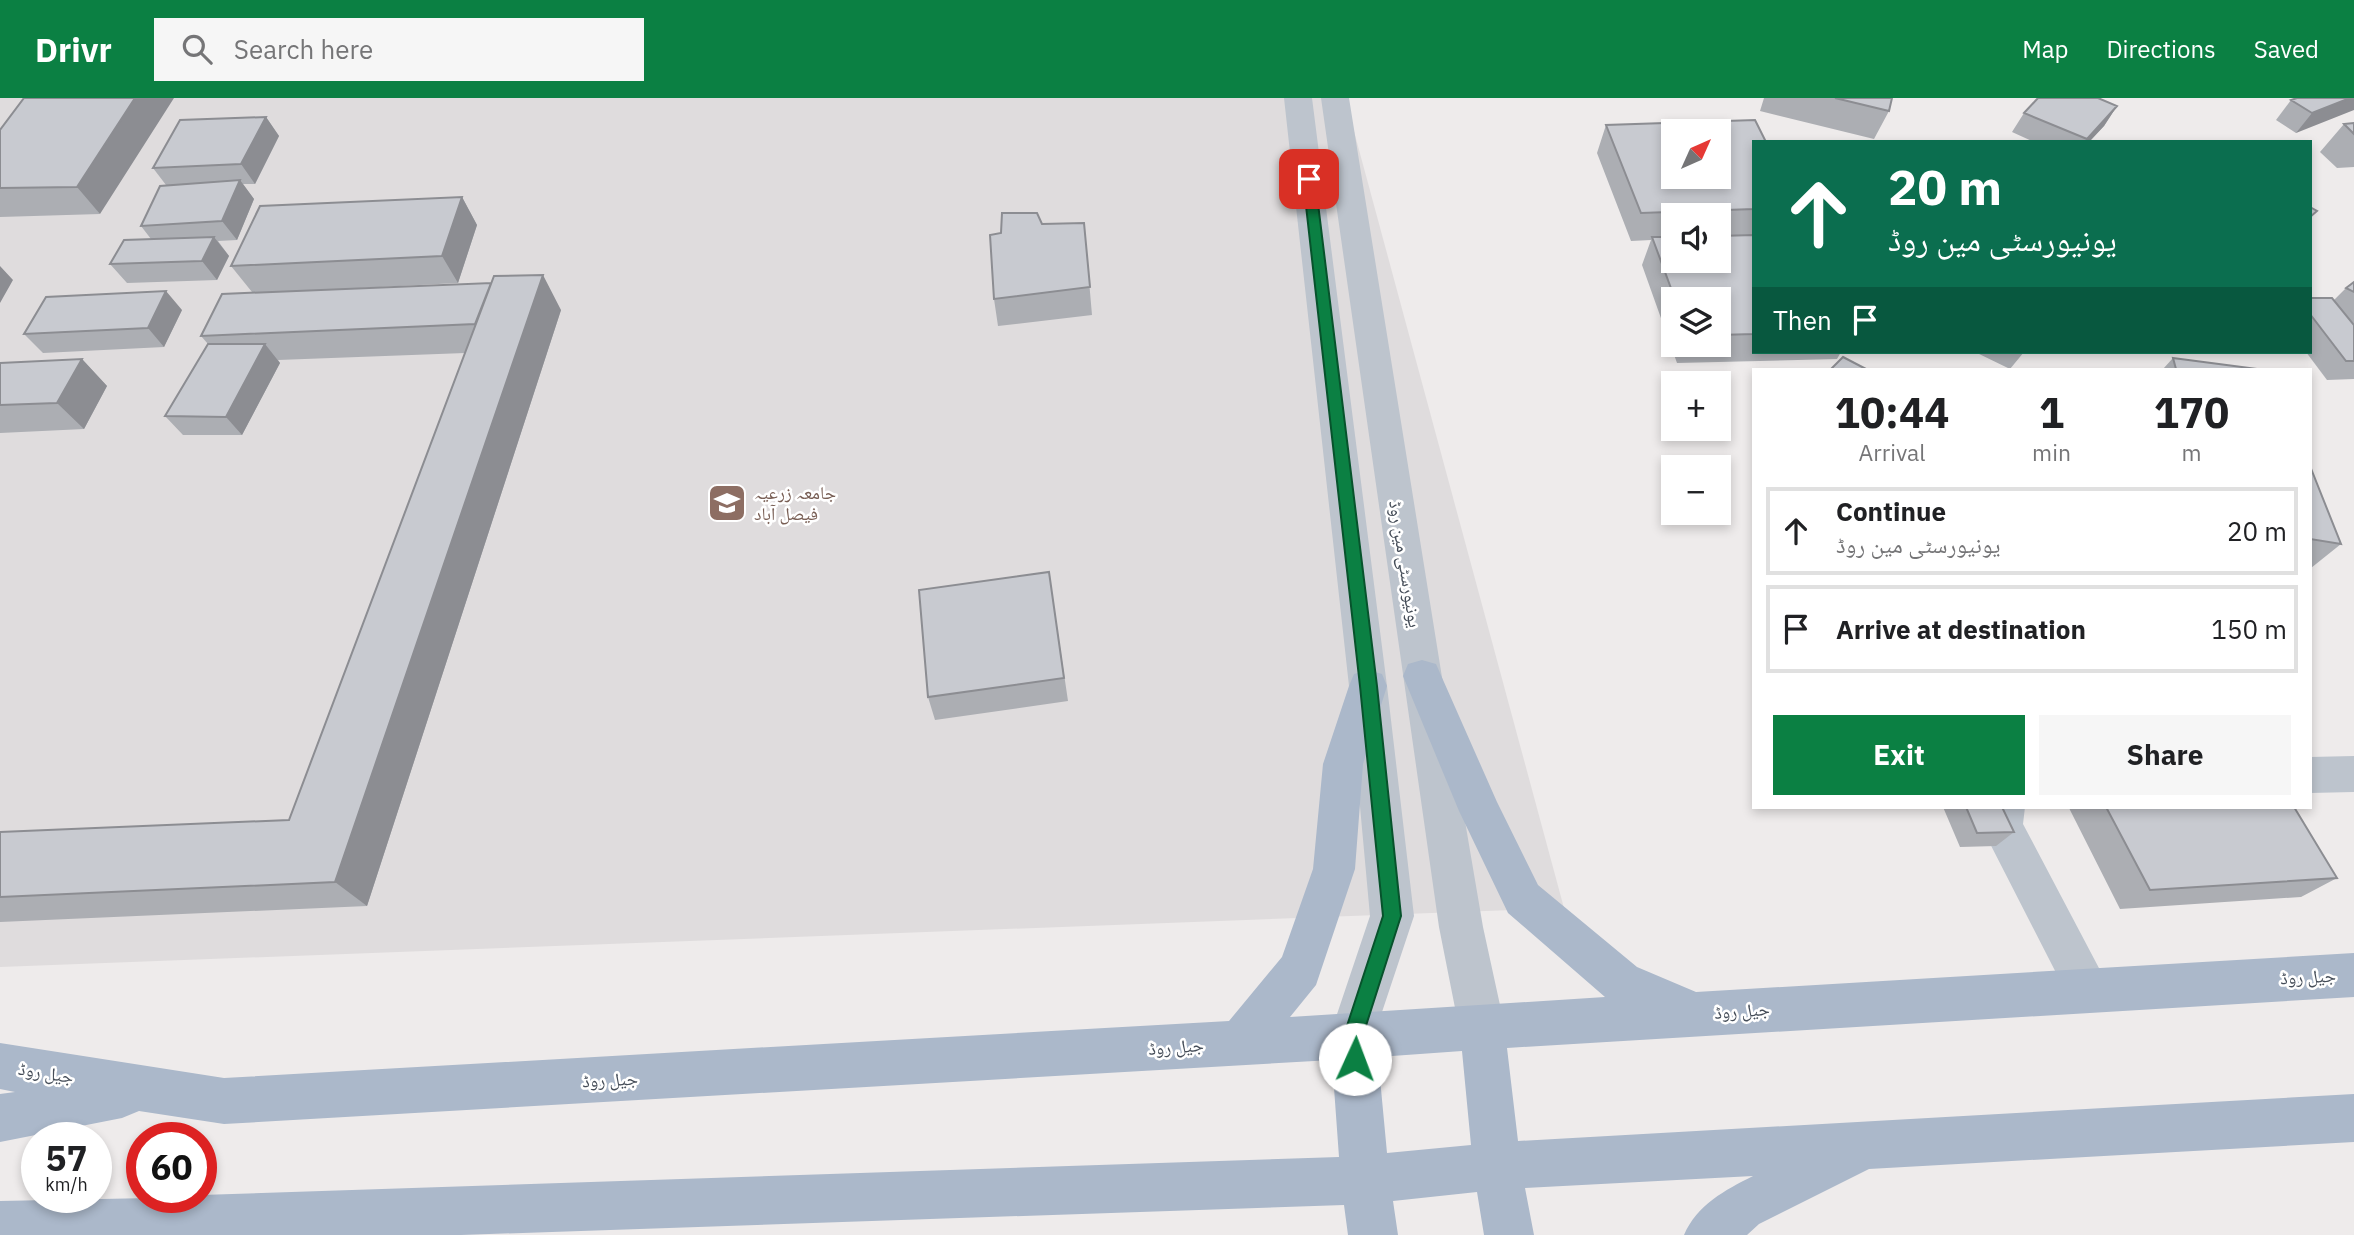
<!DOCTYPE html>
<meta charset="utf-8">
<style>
:root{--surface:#fff;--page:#f6f6f6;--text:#202124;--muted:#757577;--line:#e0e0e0;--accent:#0b8043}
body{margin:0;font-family:"IBM Plex Sans","Noto Naskh Arabic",sans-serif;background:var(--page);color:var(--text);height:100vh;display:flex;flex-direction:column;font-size:26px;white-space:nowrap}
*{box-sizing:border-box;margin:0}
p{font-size:23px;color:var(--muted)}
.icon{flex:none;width:38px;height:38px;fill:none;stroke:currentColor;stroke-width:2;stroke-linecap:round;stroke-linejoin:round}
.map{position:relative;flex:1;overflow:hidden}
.details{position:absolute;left:1752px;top:270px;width:560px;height:441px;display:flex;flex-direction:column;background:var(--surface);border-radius:0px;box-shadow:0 4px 10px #0003}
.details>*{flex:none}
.banner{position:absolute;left:1752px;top:42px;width:560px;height:214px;border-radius:0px;box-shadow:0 4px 10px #0003;background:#0b6e4f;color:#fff;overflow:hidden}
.needle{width:46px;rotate:45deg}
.buttons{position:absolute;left:1661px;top:21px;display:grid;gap:14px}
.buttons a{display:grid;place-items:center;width:70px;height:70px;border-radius:0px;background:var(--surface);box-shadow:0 4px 10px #0003;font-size:35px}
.speed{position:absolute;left:21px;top:1024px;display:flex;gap:14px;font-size:35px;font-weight:700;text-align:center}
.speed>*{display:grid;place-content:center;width:91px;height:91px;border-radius:50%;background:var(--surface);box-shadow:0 4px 10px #0003;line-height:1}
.speed small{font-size:18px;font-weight:400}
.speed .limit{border:10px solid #d22;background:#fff;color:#111}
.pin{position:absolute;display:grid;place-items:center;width:60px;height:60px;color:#fff;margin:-30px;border-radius:14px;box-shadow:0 4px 10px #0006}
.me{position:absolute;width:77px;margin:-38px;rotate:2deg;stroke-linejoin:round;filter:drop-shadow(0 0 5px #0008)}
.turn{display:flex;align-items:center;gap:24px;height:147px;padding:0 21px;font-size:32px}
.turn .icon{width:91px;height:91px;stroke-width:2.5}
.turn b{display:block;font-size:49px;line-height:60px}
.then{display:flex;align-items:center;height:66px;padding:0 21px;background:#0003;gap:14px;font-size:26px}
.eta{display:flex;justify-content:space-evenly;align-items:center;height:119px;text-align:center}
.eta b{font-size:42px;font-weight:700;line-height:49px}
.cta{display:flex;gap:14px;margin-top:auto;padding:14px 21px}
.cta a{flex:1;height:80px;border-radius:0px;background:var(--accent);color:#fff;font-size:28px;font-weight:700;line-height:80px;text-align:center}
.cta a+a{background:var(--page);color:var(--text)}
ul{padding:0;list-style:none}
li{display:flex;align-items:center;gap:21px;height:88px;margin:0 14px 10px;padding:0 7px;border:4px solid var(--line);border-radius:0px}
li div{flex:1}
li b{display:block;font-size:26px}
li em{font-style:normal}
header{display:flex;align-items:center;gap:42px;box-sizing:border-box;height:98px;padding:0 35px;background:var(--accent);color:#fff}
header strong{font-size:33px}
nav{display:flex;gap:38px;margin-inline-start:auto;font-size:24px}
.search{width:490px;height:63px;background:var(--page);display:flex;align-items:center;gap:18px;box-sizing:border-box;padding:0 24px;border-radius:0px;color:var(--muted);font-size:26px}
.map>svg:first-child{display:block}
</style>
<header>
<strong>Drivr</strong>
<div class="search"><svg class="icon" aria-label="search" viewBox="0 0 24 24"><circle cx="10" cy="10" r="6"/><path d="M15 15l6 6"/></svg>Search here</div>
<nav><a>Map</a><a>Directions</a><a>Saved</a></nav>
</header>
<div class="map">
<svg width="2354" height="1137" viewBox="0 0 2354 1137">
<rect width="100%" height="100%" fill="#eeebeb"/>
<path fill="#dfdcdd" d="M0 0H1345L1564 810 0 869Z"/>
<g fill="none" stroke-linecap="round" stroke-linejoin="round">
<path fill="#bdc4cd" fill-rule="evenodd" d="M1284 0H1312L1387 588 1414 818 1369 953 1353 960 1337 953 1330 937 1370 818 1349 588Z
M1321 0H1349L1467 735 1483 829 1505 930 1498 946 1482 953 1466 946 1459 930 1439 829Z
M2354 658V694L2310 695V659Z
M1985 709H2025L2023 726 2110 891 2104 906 2088 913 2072 906 1981 728Z"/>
<path fill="#abb8ca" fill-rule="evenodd" d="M1422 562 1436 566 1497 704 1538 787 1637 869 1696 894 2354 855V899L1507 950 1518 1043 2354 996V1044L1869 1071 1759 1126 1747 1137H1684C1697 1107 1725 1092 1753 1078L1525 1090 1534 1137H1484L1477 1094 1393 1103 1398 1137H1348L1344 1107 461 1137H0V1103L201 1099V1097L1339 1059 1332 962 224 1026 139 1013 122 1020 0 1044V996L15 994 0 991V945L224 980 1229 923 1282 859 1313 771 1323 666 1349 588 1354 576 1368 572 1382 576 1387 588 1363 666 1355 771 1316 887 1290 919 1605 899 1508 815 1459 713 1403 578 1408 566ZM1462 953 1471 1047 1387 1055 1378 959Z"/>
</g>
<path fill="#acaeb3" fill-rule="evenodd" d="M24 0 100 116 0 119V32Z
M1764 0H1892L1889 13 1874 41 1760 13Z
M2354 0 2296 35 2276 22 2291 2Z
M2117 8 2104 28 2089 44H2034L2012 34 2024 15Z
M266 19 279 38 255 86H243L254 101 237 142 218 143 229 158 217 182 127 185 110 166 151 141 141 128 166 87 153 70Z
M2354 25V69L2337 70 2320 54 2344 26Z
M1606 27 1754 44V254H1841L1837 261 1677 265 1642 167 1651 142 1631 143 1597 55ZM1673 117H1718V163H1673ZM1673 201H1718V247H1673Z
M462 99 477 127 458 185 360 190 561 212 367 808 0 824V734L289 722 465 255 278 262 280 265 242 337H183L165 318 208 246 201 238 252 194 231 168Z
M1084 125 1092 217 998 228 994 201 1042 126Z
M2354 184V281L2327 282 2306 254H2310V216L2334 202 2346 190Z
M182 212 164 249 43 255 24 236Z
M1975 254H2024L2010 271Z
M2173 260 2257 271H2163Z
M82 261 107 288 84 331 0 335V265Z
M2310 441 2341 446 2311 470Z
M1049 474 1068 603 935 622 928 599Z
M1943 709H2002L2014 734 1996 748 1960 749Z
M2072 709H2294L2337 780 2301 799 2120 811 2069 710Z"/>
<path fill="#8c8d92" d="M135 0H174L100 116 77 89Z
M2350 0H2354V12L2296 35 2312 15Z
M2117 8 2104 28 2089 44H2085Z
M266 19 279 38 255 86 241 66Z
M240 82 254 101 237 142 222 123Z
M462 99 477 127 458 185 442 158Z
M214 139 229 158 217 182 202 163Z
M0 168 13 182 0 205Z
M543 177 561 212 367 808 335 784Z
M166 193 182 212 164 249 148 230Z
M265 246 280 265 242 337 226 319Z
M82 261 107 288 84 331 57 305Z"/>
<path fill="#c8cad0" stroke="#8c8d92" stroke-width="2" fill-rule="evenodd" d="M24 0H135L77 89 0 90V32Z
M1835 0H1892L1889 13Z
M2038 0H2098L2117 8 2087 41 2024 15Z
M2297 0H2350L2312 15 2291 2Z
M266 19 241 66 153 70 180 22Z
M1755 22 1766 44H1754V111L1641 115 1606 27ZM1673 33H1718V79H1673Z
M2354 25V36L2344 26Z
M240 82 222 123 141 128 160 88Z
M462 99 442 158 231 168 260 108Z
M2310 109 2317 113 2310 119Z
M1002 115H1037L1042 126 1084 125 1090 189 994 201 990 137 1001 135Z
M1754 137V236L1718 237V201H1675L1652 139H1673V163H1718V138Z
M214 139 202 163 110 166 124 142Z
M543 177 335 784 0 799V734L289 722 494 178Z
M2354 184V194L2346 190Z
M491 185 475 226 201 238 222 196Z
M166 193 148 230 24 236 46 199Z
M2310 200H2332L2354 227V263H2346L2310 216Z
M208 246H265L226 319 165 318Z
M1843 259 1866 271H1831Z
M2173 260 2257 271H2176Z
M82 261 57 305 0 307V265Z
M2310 368 2341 446 2310 441Z
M1049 474 1064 580 928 599 919 492Z
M1966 709H2002L2014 734 1977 735Z
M2106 709H2294L2337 780 2150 792Z"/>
<path fill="#0b8043" stroke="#07532c" stroke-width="2" d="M1309 77 1315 81 1377 588 1401 818 1363 937 1365 961 1362 968 1355 971 1349 968 1344 937 1383 818 1360 588 1303 81Z"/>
<defs>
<symbol id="university-square" viewBox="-11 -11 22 22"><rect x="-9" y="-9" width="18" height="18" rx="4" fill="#8d6e63" stroke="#fff"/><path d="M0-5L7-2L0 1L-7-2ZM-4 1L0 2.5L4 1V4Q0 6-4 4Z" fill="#fff"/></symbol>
</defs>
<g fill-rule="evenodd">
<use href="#university-square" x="705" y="383" width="44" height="44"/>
</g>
<g text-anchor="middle" stroke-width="5" stroke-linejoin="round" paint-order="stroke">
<g font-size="18" fill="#785e54" stroke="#fff" text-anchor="start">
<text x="754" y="401">جامعہ زرعیہ<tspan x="754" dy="21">فیصل آباد</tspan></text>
</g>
<g font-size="18" fill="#454d58" stroke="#fff">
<text transform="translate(1405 466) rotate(81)" y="6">یونیورسٹی مین روڈ</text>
<text transform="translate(2308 879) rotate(-3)" y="6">جیل روڈ</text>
<text transform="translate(1742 913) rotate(-4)" y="6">جیل روڈ</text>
<text transform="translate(1176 949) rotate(-4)" y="6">جیل روڈ</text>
<text transform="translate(46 975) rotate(9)" y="6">جیل روڈ</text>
<text transform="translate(610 982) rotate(-3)" y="6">جیل روڈ</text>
</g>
</g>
</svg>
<div class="buttons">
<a><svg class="needle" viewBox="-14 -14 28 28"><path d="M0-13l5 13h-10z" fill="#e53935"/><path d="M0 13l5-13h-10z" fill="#757577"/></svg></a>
<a><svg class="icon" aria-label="sound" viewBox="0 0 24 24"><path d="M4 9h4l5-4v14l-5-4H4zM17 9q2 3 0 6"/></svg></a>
<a><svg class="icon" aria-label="layers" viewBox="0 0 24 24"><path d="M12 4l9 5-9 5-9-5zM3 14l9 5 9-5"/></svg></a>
<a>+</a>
<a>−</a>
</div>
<div class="speed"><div>57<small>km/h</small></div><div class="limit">60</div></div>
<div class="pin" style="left:1309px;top:81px;background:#d93025"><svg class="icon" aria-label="arrive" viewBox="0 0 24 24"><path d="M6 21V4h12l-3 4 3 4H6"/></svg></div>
<svg class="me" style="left:1355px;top:961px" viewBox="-20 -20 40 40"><circle r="19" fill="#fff"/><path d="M0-13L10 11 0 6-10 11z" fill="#0b8043"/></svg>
<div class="banner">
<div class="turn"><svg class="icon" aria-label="ahead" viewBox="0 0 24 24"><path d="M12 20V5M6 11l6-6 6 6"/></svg><div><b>20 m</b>یونیورسٹی مین روڈ</div></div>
<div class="then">Then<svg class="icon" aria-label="arrive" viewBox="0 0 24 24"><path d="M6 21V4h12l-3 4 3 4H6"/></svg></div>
</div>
<section class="details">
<div class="eta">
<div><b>10:44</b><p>Arrival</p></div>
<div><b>1</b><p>min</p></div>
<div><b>170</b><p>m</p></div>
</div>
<ul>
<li><svg class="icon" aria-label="ahead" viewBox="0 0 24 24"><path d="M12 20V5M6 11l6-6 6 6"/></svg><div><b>Continue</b><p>یونیورسٹی مین روڈ</p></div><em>20 m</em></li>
<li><svg class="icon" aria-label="arrive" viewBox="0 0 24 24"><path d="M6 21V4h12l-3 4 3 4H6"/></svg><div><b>Arrive at destination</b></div><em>150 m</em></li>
</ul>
<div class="cta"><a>Exit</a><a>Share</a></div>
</section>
</div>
